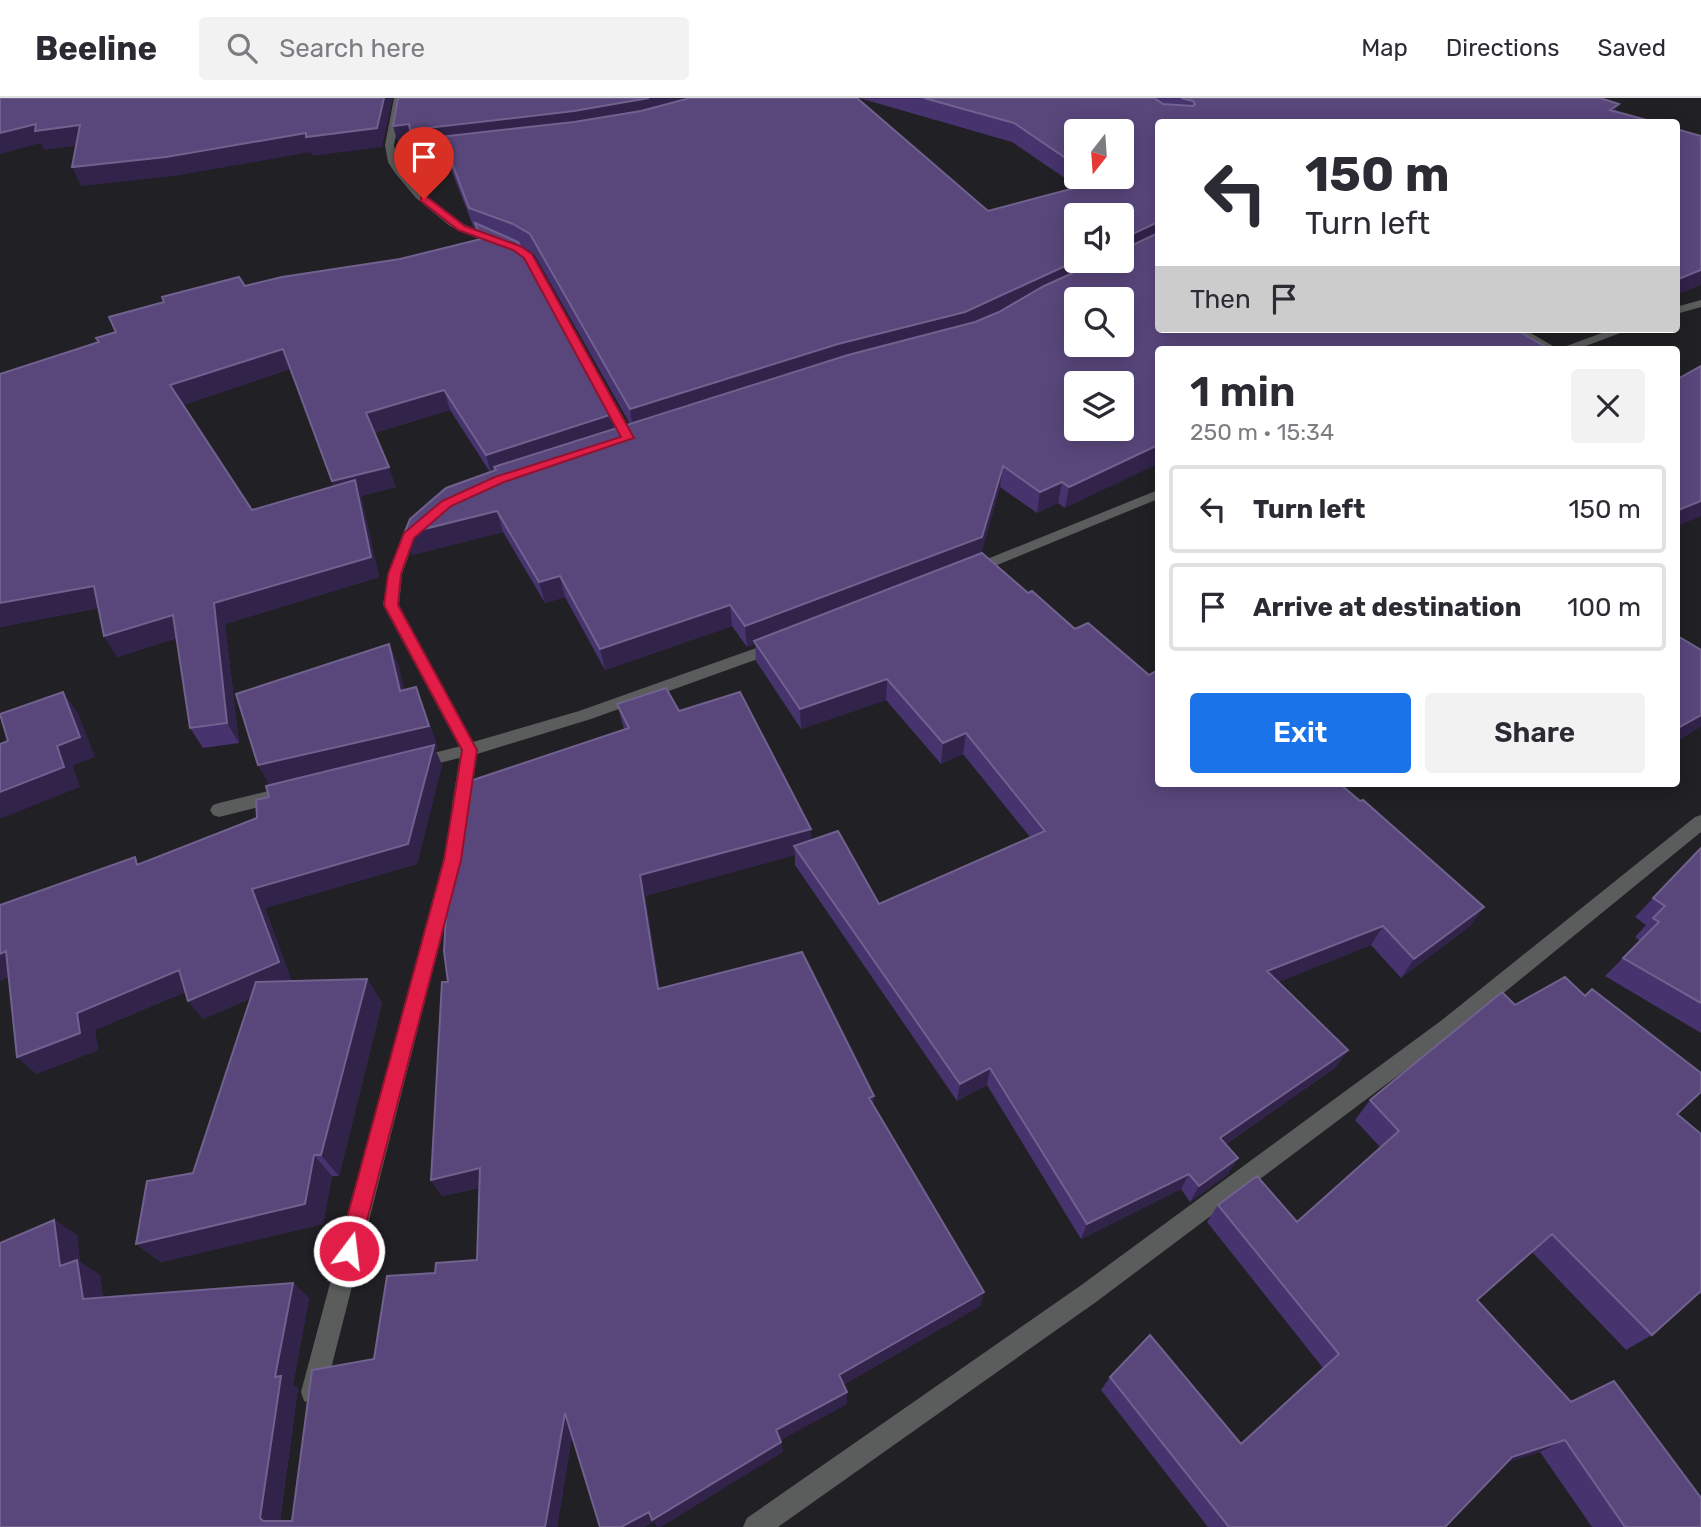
<!DOCTYPE html>
<meta charset="utf-8">
<style>
:root{--surface:#fff;--page:#f2f2f3;--text:#2b2b33;--muted:#7c7c81;--line:#e1e1e2;--accent:#1a73e8}
body{margin:0;font-family:Rubik,sans-serif;background:var(--page);color:var(--text);height:100vh;display:flex;flex-direction:column;font-size:26px;white-space:nowrap}
*{box-sizing:border-box;margin:0}
p{font-size:23px;color:var(--muted)}
.icon{flex:none;width:38px;height:38px;fill:none;stroke:currentColor;stroke-width:2;stroke-linecap:round;stroke-linejoin:round}
.map{position:relative;flex:1;overflow:hidden}
.panel{position:absolute;left:1155px;top:248px;width:525px;height:441px;display:flex;flex-direction:column;background:var(--surface);border-radius:7px;box-shadow:0 4px 18px #0003}
.panel>*{flex:none}
.banner{position:absolute;left:1155px;top:21px;width:525px;height:214px;border-radius:7px;box-shadow:0 4px 18px #0003;background:#fff;color:var(--text);overflow:hidden}
.needle{width:46px;rotate:197deg}
.buttons{position:absolute;left:1064px;top:21px;display:grid;gap:14px}
.buttons a{display:grid;place-items:center;width:70px;height:70px;border-radius:7px;background:var(--surface);box-shadow:0 4px 18px #0003;font-size:35px}
.pin{position:absolute;display:grid;place-items:center;width:60px;height:60px;color:#fff;margin:-72px -30px;border-radius:50% 50% 50% 0;rotate:-45deg;box-shadow:0 0 7px #0007}
.pin .icon{rotate:45deg}
.me{position:absolute;width:77px;margin:-38px;rotate:15deg;stroke-linejoin:round;filter:drop-shadow(0 0 5px #0008)}
.turn{display:flex;align-items:center;gap:24px;height:147px;padding:0 35px;font-size:32px}
.turn .icon{width:91px;height:91px;stroke-width:2.5}
.turn b{display:block;font-size:49px;line-height:60px}
.then{display:flex;align-items:center;height:66px;padding:0 35px;background:#0003;gap:14px;font-size:26px}
.round{display:grid;place-items:center;flex:none;width:74px;height:74px;border-radius:7px;background:var(--page)}
.head{display:flex;align-items:center;justify-content:space-between;height:119px;padding:0 35px}
h1{font-size:42px;font-weight:600;line-height:52px}
.button{display:flex;gap:14px;margin-top:auto;padding:14px 35px}
.button a{flex:1;height:80px;border-radius:7px;background:var(--accent);color:#fff;font-size:28px;font-weight:600;line-height:80px;text-align:center}
.button a+a{background:var(--page);color:var(--text)}
ul{padding:0;list-style:none}
li{display:flex;align-items:center;gap:21px;height:88px;margin:0 14px 10px;padding:0 21px;border:4px solid var(--line);border-radius:7px}
li div{flex:1}
li b{display:block;font-size:26px}
li em{font-style:normal}
header{display:flex;align-items:center;gap:42px;box-sizing:border-box;height:98px;padding:0 35px;background:var(--surface);border-bottom:2px solid var(--line)}
header strong{font-size:33px}
nav{display:flex;gap:38px;margin-inline-start:auto;font-size:24px}
.search{width:490px;height:63px;background:var(--page);display:flex;align-items:center;gap:18px;box-sizing:border-box;padding:0 24px;border-radius:7px;color:var(--muted);font-size:26px}
.map>svg:first-child{display:block}
</style>
<header>
<strong>Beeline</strong>
<div class="search"><svg class="icon" aria-label="search" viewBox="0 0 24 24"><circle cx="10" cy="10" r="6"/><path d="M15 15l6 6"/></svg>Search here</div>
<nav><a>Map</a><a>Directions</a><a>Saved</a></nav>
</header>
<div class="map">
<svg width="1701" height="1429" viewBox="0 0 1701 1429">
<rect width="100%" height="100%" fill="#212024"/>
<g fill="none" stroke-linecap="round" stroke-linejoin="round">
<path fill="#5b5d5c" fill-rule="evenodd" d="M469 646 477 652 475 656 416 671 410 669 408 665 410 661Z
M277 691 283 693 286 698 283 703 219 719 213 717 210 712 213 707 219 705Z"/>
<path fill="#5b5d5c" fill-rule="evenodd" d="M394 0H404L394 47 398 64 404 74 423 96 457 123 532 157 635 340 633 343H623L621 340 524 161 450 128 416 100 395 75 388 64 385 47Z
M1701 202V209L1676 216V209Z
M1510 231H1524L1558 251 1613 231H1631L1575 252H1543Z
M1158 392V401L975 476 970 478 963 473 965 470Z
M421 424 428 428 415 440 402 476 399 507 473 644 579 613 773 544 778 543 786 548 783 552 591 621 477 656 470 707 467 712H455L452 707 461 652 383 507 388 476 402 438Z
M1701 717V734L1456 934 1096 1204 778 1429H743L747 1420 1080 1188 1442 922 1695 719Z
M454 748 460 750 463 755 325 1294 322 1303 313 1306 304 1303 301 1294 445 755 448 750Z"/>
</g>
<path fill="#47336e" fill-rule="evenodd" d="M398 0 988 113 1078 89 1012 44 859 0H1154L1156 1V0H1600L1158 24V252L1065 410 1058 405 1037 415 1000 389 981 456 1028 495 1075 531 1360 703 1484 809 1470 828 1401 880 1371 847 1278 884 1348 952 1336 969 1226 1046 1238 1060 1228 1076 1190 1104 1181 1091 1081 1141 987 987 957 1003 795 767V757L645 798 660 891 874 1008 984 1194 980 1208 843 1287 847 1294V1306L780 1342 783 1354 644 1429H600L572 1338 557 1429H0L54 1122 77 1137 80 1164 100 1177 103 1200 293 1185 309 1200 293 1287 298 1290 280 1423H292L374 1261 435 1175 477 1162 479 1090 442 1098 431 1082 448 884 624 631 617 606 679 613 879 806 1030 739 963 656 941 666 886 602 801 631 756 563 755 546 747 549 732 528 605 572 565 499 545 505 503 434 412 457 404 436 490 374 450 312 374 335 396 389 361 398 379 479 225 526 239 645 203 650 190 630 177 540 117 559 104 538 98 510 0 529 99 244 116 234 245 188 400 161 479 141 476 130H474L451 71 432 74 431 69 419 70 412 45 398 46ZM1076 33 1122 79H1076ZM520 147 534 156 630 326 615 330 613 316ZM290 271 334 388 252 412 183 307Z
M389 546 399 569 404 592 425 612 438 651H435L442 667 417 766 265 810 291 882 289 883 367 881 382 905 339 1078H332L323 1126 161 1164 136 1146 193 1075 251 900 203 921 185 894 95 932 98 952 36 976 9 879 0 883V807L141 766 257 720 269 699 270 687 258 667Z
M1701 750V935L1605 878 1640 843 1635 839 1646 827 1635 819Z
M1515 907 1677 1016 1701 1036V1196L1699 1195 1652 1237 1626 1252 1532 1154 1477 1202 1571 1304 1701 1429H1592L1540 1354 1507 1364 1445 1429H1208L1101 1292 1110 1279 1241 1345 1323 1270 1207 1124 1218 1107 1297 1124 1381 1050 1355 1022 1370 1002Z"/>
<path fill="#31234a" d="M384 0H393L382 49 312 58 311 54 174 78 81 88 72 69Z
M649 0H722L642 20 398 46 393 28Z
M1619 6 1611 24 1610 12Z
M36 26 80 27 88 46 44 52 41 45 0 56V35Z
M426 50 447 52 451 71 432 74 431 69 419 70 414 51Z
M1158 124V142L1122 159V141Z
M1076 163H1115L963 235 633 332 630 311Z
M1701 172V187L1676 197V182Z
M283 251 291 271 180 308 170 287Z
M444 292 450 312 373 335 366 315Z
M613 316 616 336 494 369 496 376 492 378 486 357Z
M1158 347V366L1065 410 1069 389Z
M1003 368 1000 389 980 460 754 543 755 546 747 549 745 528Z
M389 369 396 389 361 398 379 479 225 526 239 645 227 625 214 505 340 404 332 383Z
M1062 384 1058 405 1037 415 1040 394Z
M1701 403V418L1676 429V413Z
M497 413 503 434 412 457 404 436Z
M560 478 565 499 545 505 539 484Z
M94 488 107 508 0 529V505Z
M730 507 732 528 605 572 600 551Z
M173 517 185 538 117 559 104 538Z
M389 546 399 569 409 616 400 593Z
M887 581 886 602 801 631 800 611Z
M416 589 425 612 438 651H435L442 667 417 766 265 810 291 882 203 921 188 903 252 791 271 690 258 667Z
M63 594 78 615 95 659 73 668 80 689 0 721V694Z
M1701 617V629L1676 644V631Z
M966 635 963 656 941 666 943 645Z
M811 731 812 752 794 748 795 757 645 798 663 911 658 891 640 777Z
M1484 809 1470 828 1401 880 1414 861Z
M1383 828 1371 847 1258 892 1267 873Z
M6 853 25 871 0 883V856Z
M179 872 194 890 95 932 98 952 36 976 17 959 77 915Z
M367 881 382 905 339 1078 321 1057Z
M1348 952 1336 969 1211 1056 1220 1040Z
M990 970 987 987 957 1003 960 986Z
M874 998V1016L869 1000Z
M314 1057 332 1078 323 1126 161 1164 136 1146Z
M1238 1060 1228 1076 1190 1104 1199 1088Z
M480 1070 490 1087 442 1098 431 1082Z
M1189 1076 1181 1091 1081 1141 1087 1126Z
M54 1122 77 1137 80 1164 100 1177 105 1216 83 1201 60 1168Z
M293 1185 309 1200 293 1287 298 1290 279 1429 263 1423 260 1420 275 1279Z
M984 1194 980 1208 839 1289V1277Z
M847 1294V1306L779 1343 776 1332Z
M565 1315 574 1327 557 1429H545Z
M1565 1342 1540 1354 1490 1370 1512 1359Z
M781 1344 783 1354 661 1429H657L654 1424 644 1429H621Z"/>
<path fill="#59477c" stroke="#70618e" stroke-width="2" fill-rule="evenodd" d="M0 0H384L377 30 306 39V35L166 59 72 69 80 27 35 33 36 26 0 35Z
M398 0H649L574 13 410 32 409 26 393 28Z
M690 0H857L988 113 1101 83 1094 79H1122V33H1076V67L1014 25 924 0H1154L1163 6 1193 8 1195 6 1193 3 1181 0H1600L1619 6 1610 12 1654 24H1158V124L1122 141V117H1076V163L965 214 838 246 630 311 530 136 513 126 469 110 447 52 428 55 426 50 414 51 412 42 574 24 641 13Z
M1676 31 1701 38V172L1676 182Z
M475 125 518 144 613 316 486 357 444 292 366 315 389 369 332 383 283 251 170 287 252 412 355 382 371 459 214 505 227 625 190 630 173 517 104 538 94 488 0 505V276L99 244 96 240 116 234 109 219 164 204 162 199 239 179 245 188 282 179 400 161 481 141Z
M1158 135V231H1515L1551 252H1158V347L1069 389 1062 384 1040 394 1003 368 982 439 745 528 730 507 600 551 560 478 539 484 497 413 404 436 410 421 446 390 496 372 494 369 500 367 848 257 975 224 999 214 1044 188 1099 163H1122V152ZM1076 201H1122V247H1076ZM1076 285H1122V331H1076Z
M1701 268V403L1676 413V282Z
M982 455 1028 495 1032 493 1075 531 1088 525 1149 577 1158 572V686H1340L1360 703 1363 702 1484 809 1414 861 1383 828 1267 873 1348 952 1220 1040 1238 1060 1199 1088 1189 1076 1087 1126 990 970 960 986 794 748 838 733 879 806 1045 733 966 635 943 645 887 581 800 611 754 543Z
M1676 537 1701 552V617L1676 631Z
M389 546 400 593 416 589 429 628 258 667 236 596Z
M666 590 679 613 740 594 811 731 640 777 658 891 802 854 874 998 869 1000 984 1194 839 1277 847 1294 776 1332 781 1344 652 1422 649 1414 621 1429H600L565 1315 545 1429H0V1145L54 1122 60 1168 77 1162 83 1201 293 1185 275 1279 281 1278 260 1420 263 1423H292L312 1272 374 1261 387 1178 435 1175 436 1165 477 1162 480 1070 431 1082 442 884H448L444 853 449 767 464 685 629 630 617 606Z
M63 594 80 639 57 648 64 669 0 694V646L8 643 0 616Z
M434 647 408 746 252 791 279 864 188 903 179 872 77 915 80 935 17 959 6 853 0 856V807L135 759 137 767 257 720 256 702 269 699 266 688Z
M1701 750V905L1623 860 1659 824 1653 820 1665 808 1653 800Z
M1565 879 1585 898 1592 891 1701 975V994L1677 1016 1701 1036V1193L1652 1237 1552 1136 1477 1202 1571 1304 1614 1283 1701 1400V1429H1625L1565 1342 1512 1359 1445 1429H1229L1110 1279 1150 1237 1241 1346 1339 1256 1218 1107 1257 1078 1297 1124 1399 1033 1370 1002 1502 894 1515 907Z
M367 881 321 1057H314L305 1106 136 1146 147 1083 193 1075 256 884Z"/>
<path fill="#e11d48" stroke="#92132f" stroke-width="2" d="M421 99H427L465 128 520 148 532 156 634 340 504 384 451 408 414 440 401 476 398 507 477 652 461 762 359 1153 356 1161 349 1164 341 1161 338 1153 444 762 462 652 384 507 388 476 404 435 442 403 495 379 621 339 524 160 513 152 458 132 421 103Z"/>
</svg>
<div class="buttons">
<a><svg class="needle" viewBox="-14 -14 28 28"><path d="M0-13l5 13h-10z" fill="#e53935"/><path d="M0 13l5-13h-10z" fill="#7c7c81"/></svg></a>
<a><svg class="icon" aria-label="sound" viewBox="0 0 24 24"><path d="M4 9h4l5-4v14l-5-4H4zM17 9q2 3 0 6"/></svg></a>
<a><svg class="icon" aria-label="search" viewBox="0 0 24 24"><circle cx="10" cy="10" r="6"/><path d="M15 15l6 6"/></svg></a>
<a><svg class="icon" aria-label="layers" viewBox="0 0 24 24"><path d="M12 4l9 5-9 5-9-5zM3 14l9 5 9-5"/></svg></a>
</div>
<div class="pin" style="left:424px;top:101px;background:#d93025"><svg class="icon" aria-label="arrive" viewBox="0 0 24 24"><path d="M6 21V4h12l-3 4 3 4H6"/></svg></div>
<svg class="me" style="left:349px;top:1153px" viewBox="-20 -20 40 40"><circle r="17" fill="#e11d48" stroke="#fff" stroke-width="3"/><path d="M0-11L8 9 0 5-8 9z" fill="#fff"/></svg>
<div class="banner">
<div class="turn"><svg class="icon" aria-label="left" viewBox="0 0 24 24"><path d="M17 20v-9H6M10 6l-5 5 5 5"/></svg><div><b>150 m</b>Turn left</div></div>
<div class="then">Then<svg class="icon" aria-label="arrive" viewBox="0 0 24 24"><path d="M6 21V4h12l-3 4 3 4H6"/></svg></div>
</div>
<section class="panel">
<div class="head"><div><h1>1 min</h1><p>250 m · 15:34</p></div><a class="round"><svg class="icon" aria-label="close" viewBox="0 0 24 24"><path d="M6 6l12 12M18 6L6 18"/></svg></a></div>
<ul>
<li><svg class="icon" aria-label="left" viewBox="0 0 24 24"><path d="M17 20v-9H6M10 6l-5 5 5 5"/></svg><div><b>Turn left</b></div><em>150 m</em></li>
<li><svg class="icon" aria-label="arrive" viewBox="0 0 24 24"><path d="M6 21V4h12l-3 4 3 4H6"/></svg><div><b>Arrive at destination</b></div><em>100 m</em></li>
</ul>
<div class="button"><a>Exit</a><a>Share</a></div>
</section>
</div>
